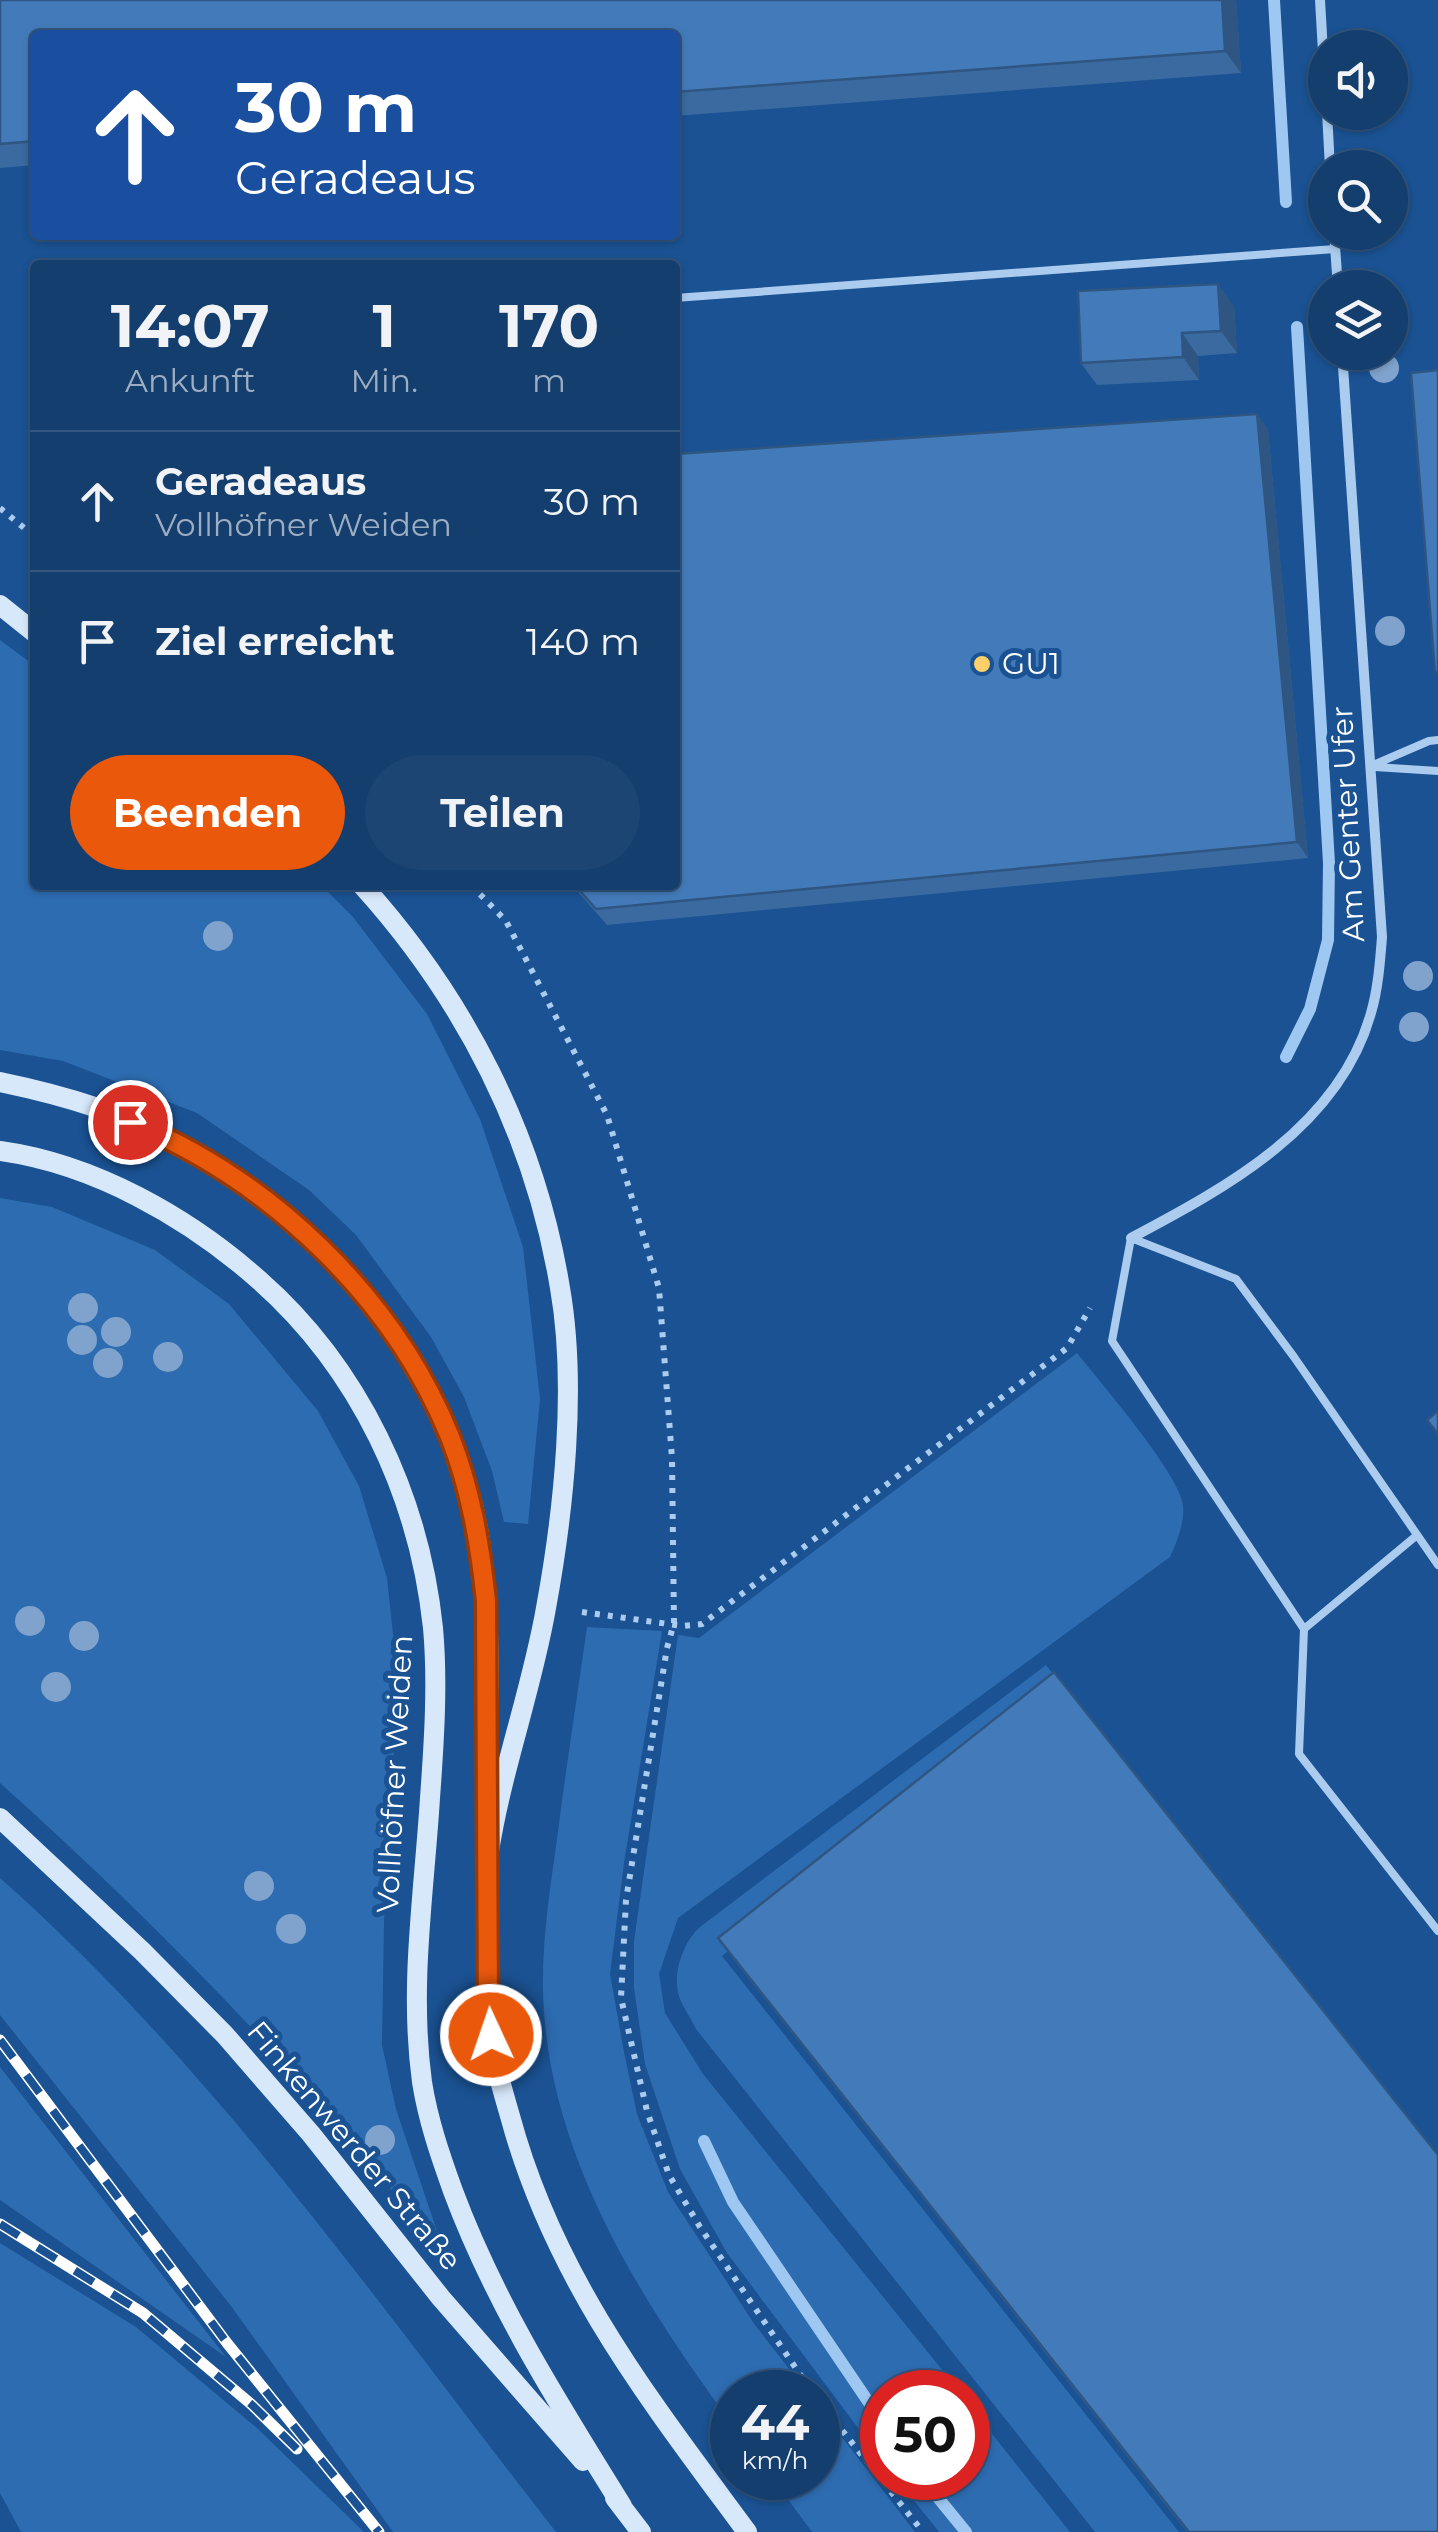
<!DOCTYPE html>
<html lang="de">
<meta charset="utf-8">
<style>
:root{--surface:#143e6e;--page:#1d4573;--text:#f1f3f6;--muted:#9daec2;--line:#335781;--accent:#ea580c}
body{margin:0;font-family:Montserrat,sans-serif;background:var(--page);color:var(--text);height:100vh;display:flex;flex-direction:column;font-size:38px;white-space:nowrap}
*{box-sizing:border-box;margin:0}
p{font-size:32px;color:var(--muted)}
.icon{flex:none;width:55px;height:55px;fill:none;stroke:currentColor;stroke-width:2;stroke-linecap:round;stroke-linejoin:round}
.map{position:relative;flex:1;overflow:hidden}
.panel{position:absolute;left:30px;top:260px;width:650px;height:630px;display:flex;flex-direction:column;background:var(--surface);border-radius:10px;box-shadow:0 2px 8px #0004,0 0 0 2px var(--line)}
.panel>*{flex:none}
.guide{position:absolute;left:30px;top:30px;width:650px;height:210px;border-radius:10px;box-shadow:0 2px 8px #0004,0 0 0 2px var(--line);background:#1a4fa0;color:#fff;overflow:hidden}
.fabs{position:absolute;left:1308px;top:30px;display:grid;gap:20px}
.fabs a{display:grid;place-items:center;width:100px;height:100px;border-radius:50%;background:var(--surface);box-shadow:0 2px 8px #0004,0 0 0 2px var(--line);font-size:50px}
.speed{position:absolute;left:710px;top:2370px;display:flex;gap:20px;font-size:50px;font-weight:700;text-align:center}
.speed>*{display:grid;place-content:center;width:130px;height:130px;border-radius:50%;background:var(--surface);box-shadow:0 2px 8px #0004,0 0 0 2px var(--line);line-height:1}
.speed small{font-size:25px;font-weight:400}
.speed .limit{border:15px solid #d22;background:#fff;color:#111}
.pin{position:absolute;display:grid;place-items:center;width:85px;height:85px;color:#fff;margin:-42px;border:5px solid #fff;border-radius:50%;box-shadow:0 2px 10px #0007}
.me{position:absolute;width:110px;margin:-55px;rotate:357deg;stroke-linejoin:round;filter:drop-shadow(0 0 8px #0008)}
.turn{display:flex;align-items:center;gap:35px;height:210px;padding:0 40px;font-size:45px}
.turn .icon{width:130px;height:130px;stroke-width:2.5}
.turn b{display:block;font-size:70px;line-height:85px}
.eta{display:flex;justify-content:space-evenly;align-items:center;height:170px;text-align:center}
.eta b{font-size:60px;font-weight:700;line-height:70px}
.primary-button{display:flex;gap:20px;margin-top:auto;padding:20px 40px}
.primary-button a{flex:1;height:115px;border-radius:60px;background:var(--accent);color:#fff;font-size:40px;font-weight:700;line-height:115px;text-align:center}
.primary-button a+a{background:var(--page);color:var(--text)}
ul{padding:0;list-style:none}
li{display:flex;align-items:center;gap:30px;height:140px;padding:0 40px;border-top:2px solid var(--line)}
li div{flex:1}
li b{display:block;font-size:38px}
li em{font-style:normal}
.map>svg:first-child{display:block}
</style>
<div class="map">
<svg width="1438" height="2532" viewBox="0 0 1438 2532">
<rect width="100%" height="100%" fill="#1a5293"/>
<path fill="#2d6cb1" d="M0 640 35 666V885H321L353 917 427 1014 480 1119 523 1247 540 1399 528 1524 504 1522 492 1471 464 1397 431 1337 356 1235 309 1190 197 1113 63 1061 0 1050Z
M0 1198 52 1207 155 1250 229 1304 318 1411 359 1486 387 1578 398 1681 384 1922 382 2045 396 2109 448 2264C323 2091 159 1926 0 1783Z
M1077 1353C1100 1382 1179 1473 1183 1505 1185 1522 1177 1542 1170 1557L678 1918 659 1974 665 2013 703 2074 960 2392H882V2460L727 2253 680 2169 645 2064 634 1988V1941L678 1635 699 1638Z
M587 1627 662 1631 624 1863 610 1974 624 2052 637 2114 668 2192 755 2325 807 2392H732V2424C639 2298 547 2153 543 1991 542 1940 550 1889 557 1839 566 1768 577 1698 587 1627Z
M1046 1665 1063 1687 722 1956 1179 2532H1095L696 2029C691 2018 681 2005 678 1993 673 1971 684 1941 700 1927Z
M0 1878C216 2069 380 2307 556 2532H393L231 2306 0 2015Z
M0 2067 226 2357 0 2200Z
M0 2243 136 2327 257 2428 364 2532H21L0 2493Z
M968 2402 969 2405 1070 2532H939L896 2478H968Z
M818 2406 915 2532H812L772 2478H818Z"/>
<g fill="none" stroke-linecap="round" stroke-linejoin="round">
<path stroke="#9ec7f1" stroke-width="12" d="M1274 0 1286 202
M1286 1057 1310 1009 1328 940 1329 863 1297 327
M704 2141 733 2202 882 2422
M922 2478 966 2532"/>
<path stroke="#abccef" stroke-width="6" stroke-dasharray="5 8" stroke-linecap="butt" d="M0 508 35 537
M471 885 506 921 607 1115 659 1288 672 1458 674 1623 667 1648 626 1900 621 1998 647 2111 669 2175 700 2227 812 2392
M582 1612 683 1626 702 1624 1067 1348 1090 1308
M818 2400 923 2532"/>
<path stroke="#abccef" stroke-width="8" d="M675 298 1335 249
M1371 766 1429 741 1438 740
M1375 767 1438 771
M1438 1565 1294 1357 1236 1279 1131 1238 1112 1341 1304 1629 1299 1754 1438 1931
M1304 1629 1416 1536"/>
<path stroke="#abccef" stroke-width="10" d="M1320 0 1325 87
M1327 112 1330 168
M1334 232 1338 288
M1131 1238C1227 1187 1339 1127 1371 1013 1378 989 1380 963 1382 937L1342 352"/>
<path stroke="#d8e8fb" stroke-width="20" d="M0 605 35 633
M362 885C465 999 535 1136 560 1288 577 1385 564 1510 546 1608 532 1689 502 1769 489 1851 486 1874 489 1899 489 1922 489 1952 486 1982 488 2012 490 2047 500 2082 510 2116 554 2279 649 2399 747 2532
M0 1082C58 1094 120 1111 172 1140 322 1221 453 1368 480 1541 494 1633 487 1729 488 1822
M0 1151C94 1164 188 1217 259 1280 359 1368 419 1495 433 1628 438 1683 434 1743 430 1798 424 1894 409 1986 422 2082 428 2120 440 2155 453 2191 495 2304 559 2404 622 2506
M0 1818 142 1951 225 2035 311 2134 441 2298 583 2461
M615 2498 641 2532"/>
<defs>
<path id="rail" d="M0 2040 227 2343 379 2532
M0 2224 143 2313 251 2404 297 2449"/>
</defs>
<use href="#rail" stroke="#fff" stroke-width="11"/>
<use href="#rail" stroke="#1a5293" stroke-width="8" stroke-dasharray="22" stroke-linecap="butt"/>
</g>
<g fill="#7fa3cc">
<circle cx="1384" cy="368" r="15"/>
<circle cx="1390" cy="631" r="15"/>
<circle cx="218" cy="936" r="15"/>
<circle cx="1418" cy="976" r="15"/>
<circle cx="1414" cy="1027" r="15"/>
<circle cx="83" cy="1308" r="15"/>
<circle cx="116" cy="1332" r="15"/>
<circle cx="82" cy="1340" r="15"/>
<circle cx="168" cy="1357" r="15"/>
<circle cx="108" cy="1363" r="15"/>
<circle cx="30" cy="1621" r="15"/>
<circle cx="84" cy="1636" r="15"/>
<circle cx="56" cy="1687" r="15"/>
<circle cx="259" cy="1886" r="15"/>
<circle cx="291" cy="1929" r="15"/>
<circle cx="380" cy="2140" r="15"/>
</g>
<path fill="#3a6aa0" d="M0 0H1236L1241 73 675 116V35H35V165L0 168Z
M1234 306 1237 353 1198 356 1199 380 1097 385 1081 363Z
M1257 414 1268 430 1308 858 607 925 572 885H675Z
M718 1938 1438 2532H1187L734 1960Z"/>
<path fill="#2f5682" d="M1222 0H1236L1241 73 1225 51Z
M1218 284 1234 306 1237 353 1221 331Z
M1182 333 1198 356 1199 380 1183 357Z
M1257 414 1268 430 1308 858 1297 842Z"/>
<path fill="#437bba" stroke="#2f5682" stroke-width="2.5" d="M0 0H1222L1225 51 675 92V35H35V141L0 144Z
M1218 284 1221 331 1182 333 1183 357 1081 363 1078 291Z
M1438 370V672H1435L1411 373Z
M1257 414 1297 842 596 909 575 885H675V454Z
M1438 1411V1434L1427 1420Z
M1054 1672 1438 2155V2532H1189L718 1938Z"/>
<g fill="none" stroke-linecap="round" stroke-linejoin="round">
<defs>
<path id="route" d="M130 1122C269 1179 393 1296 450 1437 471 1490 480 1545 486 1601L488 2012 491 2035"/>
</defs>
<use href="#route" stroke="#983908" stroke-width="25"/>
<use href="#route" stroke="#ea580c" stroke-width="18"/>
</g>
<circle fill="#ffd069" stroke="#1a5293" stroke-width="4" cx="982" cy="664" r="10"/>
<g text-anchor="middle" stroke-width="10" stroke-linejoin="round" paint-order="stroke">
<g font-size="30" fill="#fff" stroke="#1a5293" text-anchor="start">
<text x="1002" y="674">GU1</text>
</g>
<g font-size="30" fill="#fff" stroke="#1a5293">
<text transform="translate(1348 824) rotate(-93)" y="10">Am Genter Ufer</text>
<text transform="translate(395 1774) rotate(-87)" y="10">Vollhöfner Weiden</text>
<text transform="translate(354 2146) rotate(50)" y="10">Finkenwerder Straße</text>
</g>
</g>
</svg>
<div class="fabs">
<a><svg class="icon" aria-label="sound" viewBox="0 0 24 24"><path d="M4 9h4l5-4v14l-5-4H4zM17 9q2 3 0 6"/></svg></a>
<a><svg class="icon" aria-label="search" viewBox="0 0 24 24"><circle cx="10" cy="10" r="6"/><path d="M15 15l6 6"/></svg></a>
<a><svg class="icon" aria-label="layers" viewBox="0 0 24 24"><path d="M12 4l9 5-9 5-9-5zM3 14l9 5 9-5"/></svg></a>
</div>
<div class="speed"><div>44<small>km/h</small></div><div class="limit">50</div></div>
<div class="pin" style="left:130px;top:1122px;background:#d93025"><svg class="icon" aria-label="arrive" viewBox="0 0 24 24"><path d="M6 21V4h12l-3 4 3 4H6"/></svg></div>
<svg class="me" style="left:491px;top:2035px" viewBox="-20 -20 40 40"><circle r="17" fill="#ea580c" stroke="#fff" stroke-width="3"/><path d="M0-11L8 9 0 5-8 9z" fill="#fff"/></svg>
<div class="guide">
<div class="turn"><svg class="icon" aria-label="ahead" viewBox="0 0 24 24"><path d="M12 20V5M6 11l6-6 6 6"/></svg><div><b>30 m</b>Geradeaus</div></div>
</div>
<section class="panel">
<div class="eta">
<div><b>14:07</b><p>Ankunft</p></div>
<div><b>1</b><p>Min.</p></div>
<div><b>170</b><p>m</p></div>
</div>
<ul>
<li><svg class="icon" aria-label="ahead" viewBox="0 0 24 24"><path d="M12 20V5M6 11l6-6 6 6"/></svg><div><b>Geradeaus</b><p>Vollhöfner Weiden</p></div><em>30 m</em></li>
<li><svg class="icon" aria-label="arrive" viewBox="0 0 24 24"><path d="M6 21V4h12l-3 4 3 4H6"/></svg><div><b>Ziel erreicht</b></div><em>140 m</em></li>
</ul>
<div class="primary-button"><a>Beenden</a><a>Teilen</a></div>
</section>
</div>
